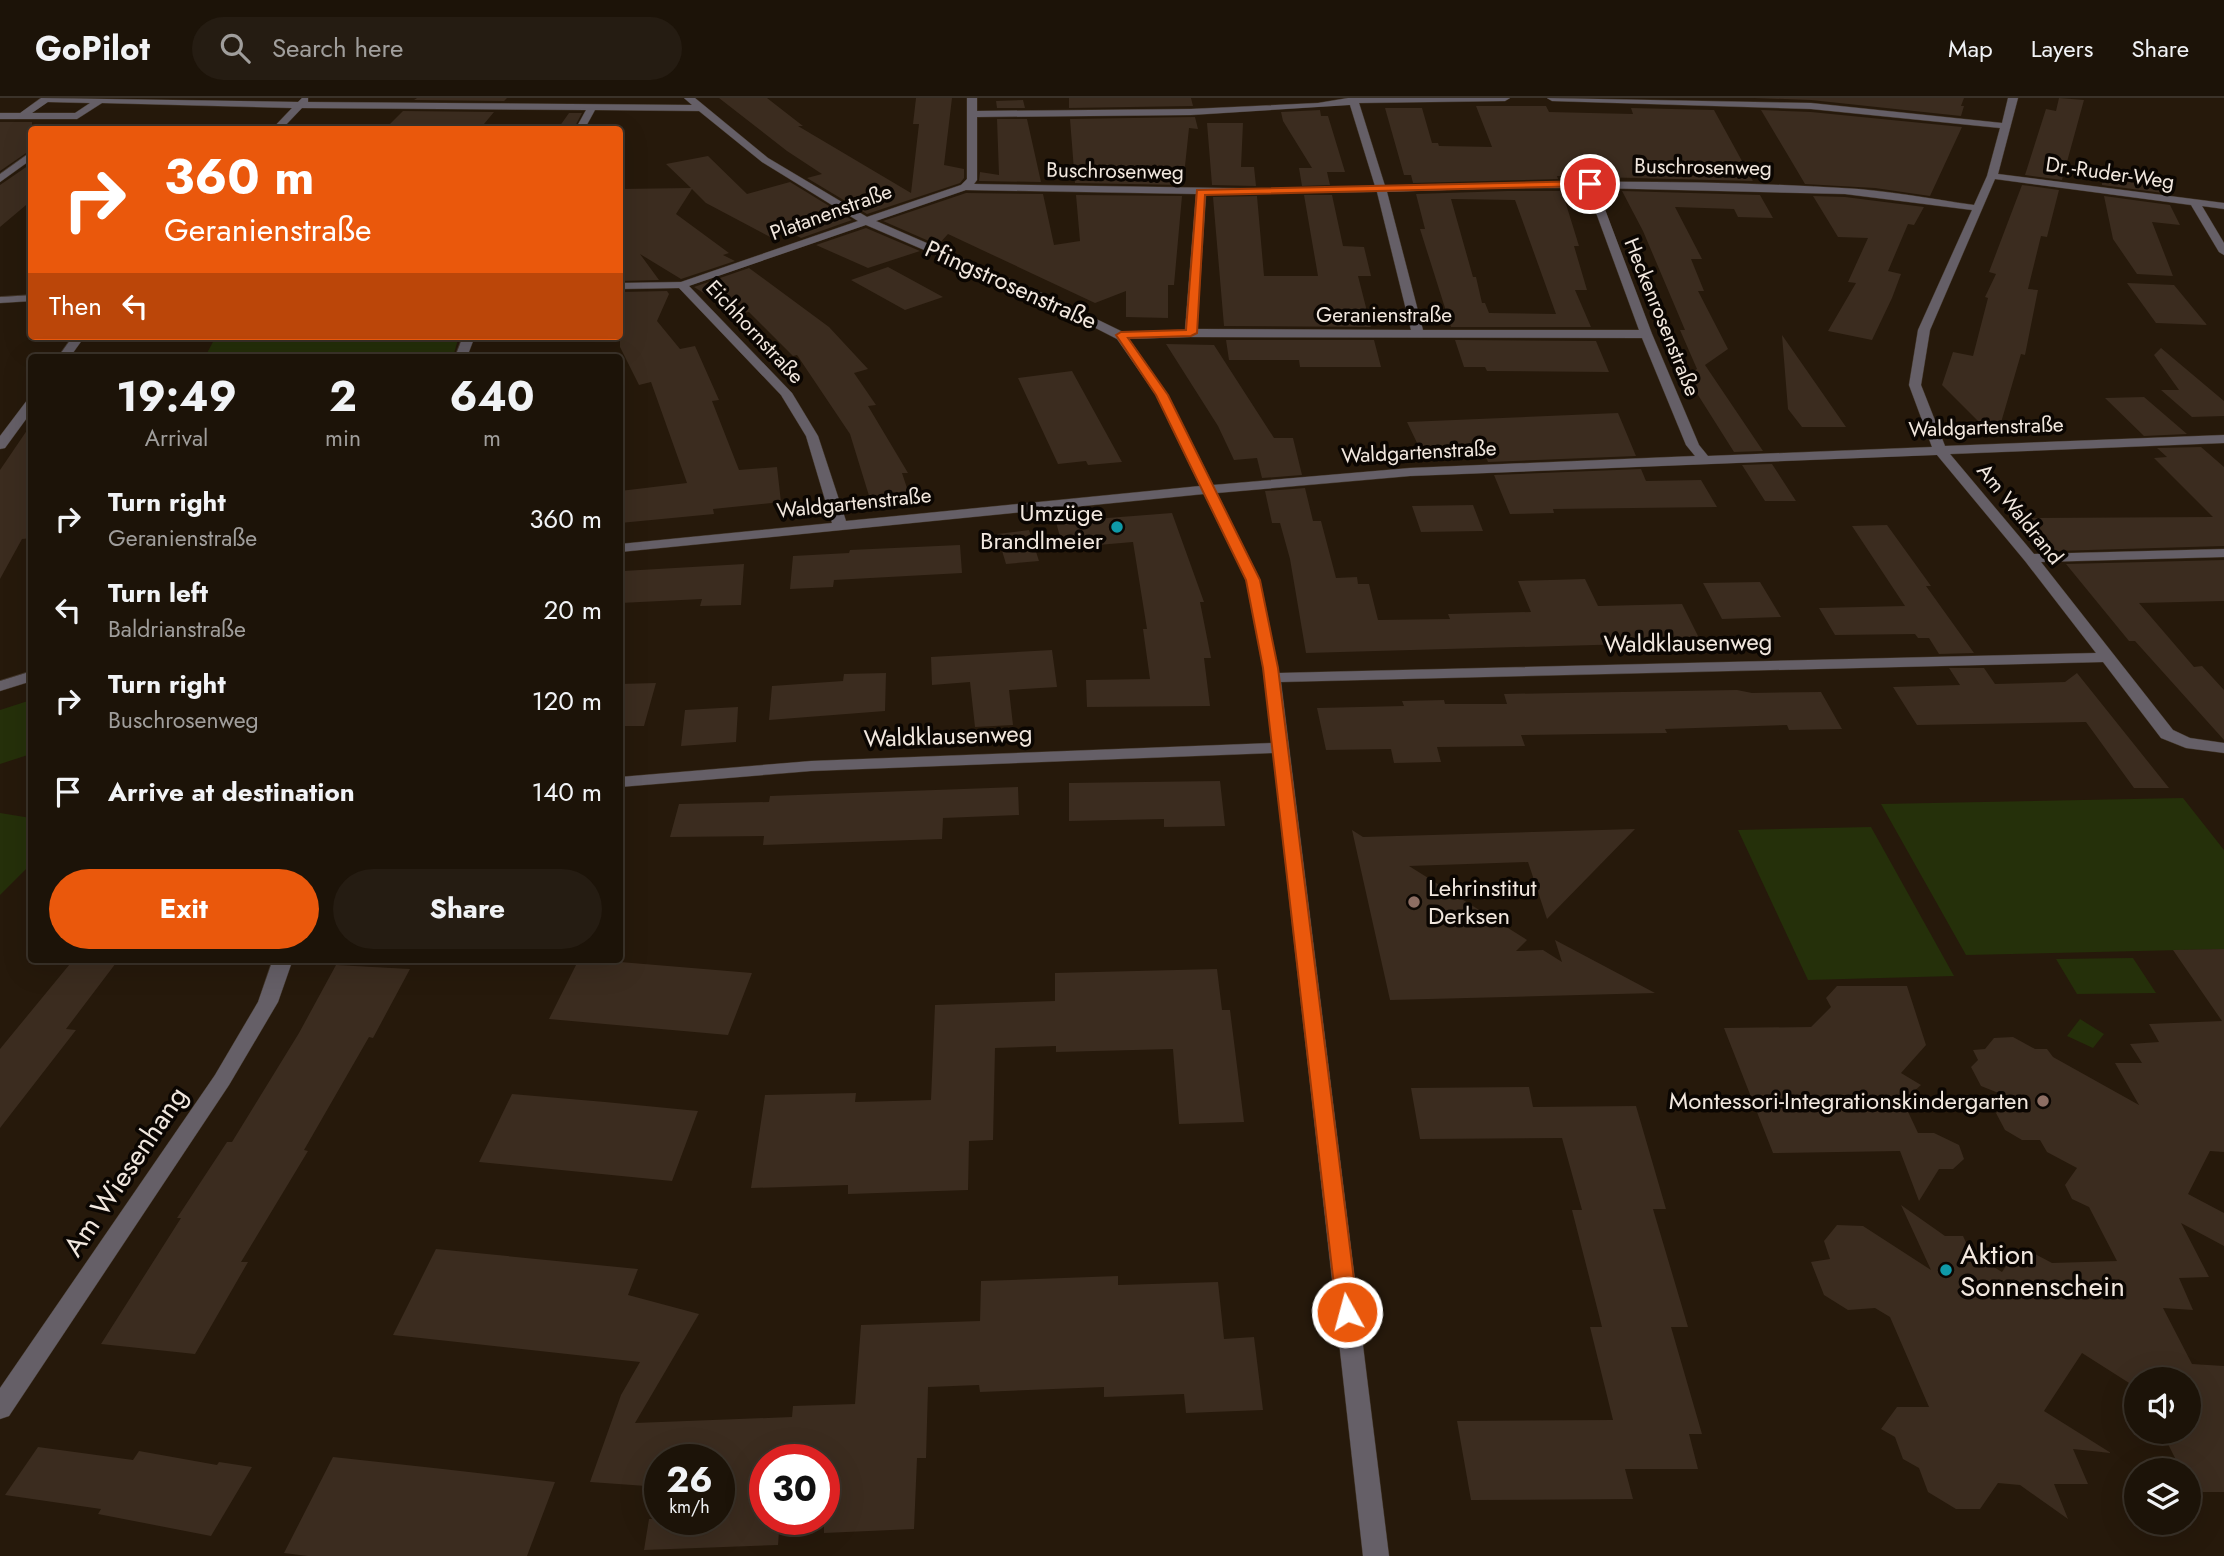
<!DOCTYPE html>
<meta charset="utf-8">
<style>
:root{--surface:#1c1308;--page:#251c12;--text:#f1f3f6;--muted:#a09e9c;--line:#3a3229;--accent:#ea580c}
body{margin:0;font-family:Jost,sans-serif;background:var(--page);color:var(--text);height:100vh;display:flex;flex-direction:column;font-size:26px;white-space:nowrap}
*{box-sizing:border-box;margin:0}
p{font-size:23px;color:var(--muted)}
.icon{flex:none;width:38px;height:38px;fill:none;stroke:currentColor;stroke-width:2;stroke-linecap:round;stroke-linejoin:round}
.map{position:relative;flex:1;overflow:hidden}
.drawer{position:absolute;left:28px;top:256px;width:595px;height:609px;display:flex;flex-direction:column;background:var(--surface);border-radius:7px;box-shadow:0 7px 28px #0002,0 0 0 2px var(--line)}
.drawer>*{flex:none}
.banner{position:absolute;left:28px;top:28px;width:595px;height:214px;border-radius:7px;box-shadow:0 7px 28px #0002,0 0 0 2px var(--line);background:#ea580c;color:#fff;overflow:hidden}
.buttons{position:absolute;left:2124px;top:1269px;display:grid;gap:14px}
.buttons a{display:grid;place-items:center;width:77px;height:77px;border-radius:50%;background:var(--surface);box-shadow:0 7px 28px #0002,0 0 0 2px var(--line);font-size:35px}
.speed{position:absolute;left:644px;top:1346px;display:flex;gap:14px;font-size:35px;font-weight:700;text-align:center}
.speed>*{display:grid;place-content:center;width:91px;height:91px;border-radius:50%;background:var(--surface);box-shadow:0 7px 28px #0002,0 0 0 2px var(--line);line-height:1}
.speed small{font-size:18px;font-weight:400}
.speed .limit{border:10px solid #d22;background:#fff;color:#111}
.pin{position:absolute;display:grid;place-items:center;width:60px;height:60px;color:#fff;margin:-30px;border:4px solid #fff;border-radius:50%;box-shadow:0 2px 7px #0007}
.me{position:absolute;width:77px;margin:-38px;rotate:353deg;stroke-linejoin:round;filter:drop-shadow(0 0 5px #0008)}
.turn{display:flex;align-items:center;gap:24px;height:147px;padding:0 21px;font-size:32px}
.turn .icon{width:91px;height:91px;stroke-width:2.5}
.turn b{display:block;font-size:49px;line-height:60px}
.then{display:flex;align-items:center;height:66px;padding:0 21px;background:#0003;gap:14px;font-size:26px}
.eta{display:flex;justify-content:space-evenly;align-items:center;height:119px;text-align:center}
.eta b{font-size:42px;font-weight:700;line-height:49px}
.primary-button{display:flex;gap:14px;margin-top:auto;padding:14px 21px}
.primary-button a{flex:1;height:80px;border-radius:42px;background:var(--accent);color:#fff;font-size:28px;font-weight:700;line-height:80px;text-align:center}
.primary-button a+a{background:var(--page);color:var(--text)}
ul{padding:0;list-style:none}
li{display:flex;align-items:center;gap:21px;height:91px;padding:0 21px}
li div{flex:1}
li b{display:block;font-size:26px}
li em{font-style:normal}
header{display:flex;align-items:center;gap:42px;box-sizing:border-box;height:98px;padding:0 35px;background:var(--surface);border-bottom:2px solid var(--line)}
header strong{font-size:33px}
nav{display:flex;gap:38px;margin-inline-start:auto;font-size:24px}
.search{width:490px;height:63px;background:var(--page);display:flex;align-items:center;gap:18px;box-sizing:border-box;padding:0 24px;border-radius:38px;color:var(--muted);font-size:26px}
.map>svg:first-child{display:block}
</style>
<header>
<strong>GoPilot</strong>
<div class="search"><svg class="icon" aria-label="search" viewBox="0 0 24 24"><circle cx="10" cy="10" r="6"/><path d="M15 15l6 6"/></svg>Search here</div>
<nav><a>Map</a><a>Layers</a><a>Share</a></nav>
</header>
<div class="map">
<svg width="2224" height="1458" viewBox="0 0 2224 1458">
<rect width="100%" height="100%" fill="#26190b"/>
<path fill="#25300a" d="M216 238H459L453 259H205Z
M31 602V656L0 666V612Z
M2183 700 2224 752V851L1966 857 1881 706Z
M0 715 31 720 32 765 0 797Z
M1871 729 1954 878 1808 882 1738 732Z
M2133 860 2156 895 2077 896 2056 861Z
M2080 921 2104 936 2093 950 2067 938Z"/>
<path fill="#3b2c1f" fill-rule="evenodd" d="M417 0H507L504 3 414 2Z
M719 0H767L803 28H798L911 95 919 26H913L916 0H952L944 67 964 71V80L960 85 867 116 807 80 822 76 787 53Z
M1069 0H1191L1193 8 1069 10Z
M1754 0H1964L1961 8H1964L1961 18 1811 2Z
M2059 0 2084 2 2062 82 2025 77 2046 11 2056 13Z
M1023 2 1025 10H997L996 3Z
M1476 8H1546L1549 14 1633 16 1631 10 1714 12 1753 83 1557 78 1558 81 1413 85 1411 77H1404L1385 10H1422L1432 45H1438L1439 48 1492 49Z
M1320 12 1321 18H1328L1345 74H1327L1330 87 1302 88 1299 70H1312L1283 23 1281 14Z
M1761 12 1811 14 1962 29 1930 98 1875 90 1805 86Z
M403 13 494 14 479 32 387 29Z
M569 15H582L573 32H557Z
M1195 19 1198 31 1189 30 1183 87 1075 85 1070 21Z
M997 21H1027L1041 84 979 83 980 74 999 77Z
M0 24H32V51L0 73Z
M1207 25H1243L1241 69H1254L1256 88 1212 87Z
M708 58 747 96 790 84 852 122 801 140 789 134 772 140 706 105 692 91 676 116 729 155 723 157 735 163 681 181 640 156 659 182 620 183V91L691 90 666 66Z
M32 65V102L0 129V87Z
M2101 74 2156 81 2163 95 2102 87Z
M2022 87 2059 92 2047 139 2041 138 2028 191 2038 192 2025 257 2021 256 2000 328 1984 329 1942 287 1953 254 1973 258 1988 200 1985 199 1996 176 1989 174Z
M1507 93H1562L1579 148H1574L1587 192H1575L1591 229H1451L1420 131H1425L1416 96ZM1451 101 1515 102 1556 216 1489 215 1485 205H1482L1476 179H1473Z
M1622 93 1760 97 1773 120 1738 119 1734 111 1675 109 1702 161H1691L1704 193H1698L1728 251 1705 267 1763 353 1734 354 1686 278 1697 271 1680 232H1685L1643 133Z
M966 95 1043 96 1054 147 1080 143 1076 97 1182 98 1174 187H1168V220L1126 219V193L1095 205 948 136 938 147 883 123Z
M1304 97H1332L1343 148 1364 149 1371 178H1358L1371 229 1224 228 1213 99 1257 98 1264 178H1318Z
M1813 98 1845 99 1924 109 1914 127 1908 126 1888 173 1901 176 1892 200 1872 242 1828 233 1856 185 1848 184 1868 140 1838 139Z
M2104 98 2170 107 2180 127 2152 124 2173 178 2137 176 2113 141Z
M866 130 920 153 868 170 816 147Z
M888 169 943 199 905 212 851 182Z
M749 170 829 229 868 271 854 275 876 307 868 308 908 375H902L909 396 870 401 850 336 797 257 793 258 749 214 737 216 694 189Z
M2127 185 2174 187 2207 227 2156 225Z
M620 194 667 193 669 196 657 223 680 251 695 248 719 302 712 303 739 372 777 369 781 404 713 411 714 416 620 425V393L687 385 651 284 639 287 620 249Z
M1782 237 1846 329H1802L1788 311Z
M1226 242H1374L1381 269H1300L1299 262H1229Z
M1455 242 1596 243 1609 274 1487 273 1485 269H1464Z
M1166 246 1214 247 1274 340H1293L1302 377 1262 380 1257 360 1234 362 1218 328Z
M2161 250 2224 303V318L2192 319 2161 292H2179L2154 257Z
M1072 273 1122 364 1088 367 1086 363 1058 366 1018 280Z
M2144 299 2187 336 2144 338 2105 300Z
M1618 315 1636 358 1488 364 1480 346 1419 349 1407 324Z
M32 325V440L22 441 0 481V372Z
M2201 349 2224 369V448L2055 453 2027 420 2213 419 2154 360 2167 359 2157 350Z
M1772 366 1796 403H1765L1742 367Z
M1641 371 1646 383 1701 382 1717 409 1553 411 1554 415 1510 416 1494 377Z
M1305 390 1313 423H1321L1336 480 1357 479 1358 486H1369L1378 522 1450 521 1448 516 1531 514 1518 483 1585 481 1598 508 1682 506 1701 544 1306 555 1290 461 1280 425H1272L1265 393Z
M1473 407 1483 433 1421 434 1412 408Z
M1172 415 1204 504H1200L1211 560H1204L1210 608 1087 609 1086 582 1150 581 1143 531H1147L1133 444 1063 450 1056 424Z
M1887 427 1931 488H1926L1974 555 1939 556 1929 540H1918L1915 536 1835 537 1819 510 1905 508 1852 428Z
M1029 432 1039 463 1006 466 997 436Z
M960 447 962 475 834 482 833 489 790 491 793 458 849 455 850 452Z
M2224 462V503L2139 505 2194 569 2202 568 2224 592V642L2135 543H2129L2066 466Z
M744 466 741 507 700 508 702 501 620 505 623 473Z
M1760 484 1781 519 1722 521 1703 485Z
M1052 552 1057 589 1009 592 1013 627 975 629 970 584 932 587 931 559Z
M1949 570H1984L1995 586 2065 584 2077 575 2169 690H2134L2086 624 1917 627 1893 589 1960 587Z
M886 575 885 613 769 622 772 588 843 583 844 576Z
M656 585 644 628H620V586Z
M1737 592 1752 595 1821 594 1842 631 1789 632 1787 627 1665 631 1667 635 1521 637 1525 648 1437 649 1441 664 1394 665 1391 651 1326 652 1317 610 1404 608 1402 603 1444 602 1445 606H1507L1504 596Z
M738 609 736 644 681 648 685 612Z
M1220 683 1225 728 1164 729V721L1069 723V685Z
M1018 689 1019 717 943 720 942 741 763 747 764 738 670 739 679 706 769 704 770 698Z
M1635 731 1547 821 1528 764 1409 768 1527 842 1516 853 1543 852 1562 864 1555 842 1655 895 1390 902 1352 732 1363 739Z
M2224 851V1054L2210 1053 2188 1096 2224 1115V1148L2181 1125 2209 1179 2179 1180 2193 1212 2163 1210 2192 1266 2224 1268V1394H2203L2189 1385V1372H2181L2162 1334H2189V1281H2137V1290L2082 1255 2044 1313 2111 1355 2073 1351 2088 1386H2054L2068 1421 2020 1387 1998 1385 1980 1411H1956L1928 1394 1919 1370 1903 1361 1895 1339 1881 1331 1897 1309H1929L1890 1219 1875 1210 1848 1212 1824 1197 1811 1164 1830 1161 1824 1143 1837 1127 1863 1128 1931 1172 1901 1107 1945 1138H1963L1971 1155 2002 1174 2014 1156H2035L2052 1165 2117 1163 2089 1109 2072 1101 2065 1087 2077 1070 2047 1054 2040 1042H2022L2005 1032 1996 1015 2011 1000 1981 988 1971 969 1978 962 1973 952 1985 951 1994 940 2013 939 2035 951H2047L2053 959 2139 1007 2115 965H2142L2130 946 2159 944 2149 926 2222 923 2173 852Z
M74 861H119L66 931 76 932 0 1030V951Z
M579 861H584L752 875 728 937 549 921Z
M336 867 410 871 373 940 369 939 304 1052 308 1053 241 1164H248L195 1256 101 1246 181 1120H177L227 1044H232L299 935Z
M1217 871 1222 912H1230L1244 1024 1179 1026 1173 951 1056 954V948L995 950 993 1042 969 1043 968 1092 848 1096V1087L751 1090 765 997 856 995 855 1004 931 1002 935 907 1055 903V875Z
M1837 888H1907L1926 947 1901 975 1921 987 1903 1003 1918 1035H1934L1959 1047 1964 1061 1953 1071H1939L1919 1103 1900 1053 1773 1055 1724 930 1811 929 1831 909 1826 900Z
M1529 989 1533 1009 1636 1008 1666 1111H1653L1688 1229H1671L1702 1336H1689L1698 1371H1625L1633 1401 1471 1402 1457 1323 1613 1322 1590 1229H1602L1572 1112H1582L1562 1040 1420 1041 1411 990Z
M512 996 605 1004 698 1013 672 1083 479 1064Z
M436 1151 638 1171 628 1197 699 1216 635 1325 792 1319 793 1308 855 1306 861 1227 980 1223 981 1183 1118 1178V1187L1218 1184 1224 1241 1254 1239 1263 1312 1186 1315 1184 1296 1104 1299V1289L980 1294 979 1287 928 1289 926 1360H917L914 1431 824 1435V1362H765V1421H780L778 1447 644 1452 649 1421H719V1362H660V1389L590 1384 621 1297 640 1264 393 1237Z
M38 1349 133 1362 139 1353 217 1367 219 1364 252 1369 211 1438 98 1416 101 1411 5 1397Z
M333 1359 443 1371 555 1384 527 1458H308L284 1455Z"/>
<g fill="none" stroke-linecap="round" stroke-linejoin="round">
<defs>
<path id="street" d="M41 0 298 4 302 0H308V4L692 7 684 0H695L768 60 867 119 961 87 967 81V0H977V13L1191 11 1318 5 1348 0H1510L1505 3 1359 5 1385 88C1538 83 1689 81 1842 90 1886 92 1931 101 1974 107L1987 78 2000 30 1811 11 1552 3 1547 0 1811 5 2002 25 2008 0H2018L1998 76 2224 105V111L2202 108 2224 145V157L2219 154 2191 107 1995 81 1930 232 1921 287 1945 348 2224 337V345L1950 356 2034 456 2224 451V459L2041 464 2173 632 2190 640 2224 645V655L2186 650 2161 640 2103 564 1281 584 1389 1458H1363L1273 655 811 673 620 689V679L811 663 1272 645 1263 570 1246 482 1204 396 620 454V446L832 425 806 338 781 297 679 190 620 191V185L681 184 858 123 762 64 699 13 595 12 584 32H575L586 12 302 10 281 32H271L292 10 102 5 77 21H0V15H20ZM48 4 90 5 75 15H32ZM1350 7 1375 88 1286 91 974 86 977 82V19L1191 17ZM1507 90H1587L1639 232H1423L1387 94ZM1597 90 1845 96 1972 112 1918 232 1909 287 1932 349 1708 358 1699 347 1652 236ZM966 92 1196 96 1185 232 1123 234 1051 199 876 123ZM1377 94 1411 232 1197 231 1206 96ZM866 127 1043 203 1117 241 1156 297 1200 388 846 423 818 338 792 295 689 188ZM1191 239 1642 240 1686 347 1695 358 1410 370 1213 387 1168 297 1129 241ZM1937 357 2025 463 2096 555 1279 575 1260 482 1217 395 1410 378Z
M32 53V61L0 84V76Z
M32 197V203L0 205V199Z
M73 238H85L70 259H58Z
M463 238H475L467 259H455Z
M32 300V313L5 350 0 351V338L28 301Z
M32 573V583L0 593V583Z
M273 861H293L278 904 229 987 9 1318 0 1321V1290L215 977 258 904Z"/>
</defs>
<use href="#street" stroke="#423629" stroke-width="1"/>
<use href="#street" fill="#655f67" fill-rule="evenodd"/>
</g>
<path fill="#ea580c" stroke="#983908" stroke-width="2" d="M1590 83 1594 86 1593 88 1205 97 1197 235 1191 238 1128 240 1168 297 1260 482 1278 570 1358 1214 1355 1220 1347 1223 1340 1220 1337 1214 1263 570 1246 482 1156 297 1116 237 1121 234 1186 232 1197 92Z"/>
<g fill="#0f9aa8" stroke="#0b0602" stroke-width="2.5">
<circle cx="1117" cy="429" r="7"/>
<circle cx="1946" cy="1172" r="7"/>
</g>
<g fill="#8d6e63" stroke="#0b0602" stroke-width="2.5">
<circle cx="1414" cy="804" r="7"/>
<circle cx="2043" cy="1003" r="7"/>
</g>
<g text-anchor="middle" stroke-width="7" stroke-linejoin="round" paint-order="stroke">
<g font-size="21" fill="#f1e7de" stroke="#0b0602">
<text transform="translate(1703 69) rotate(1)" y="7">Buschrosenweg</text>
<text transform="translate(1115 73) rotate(1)" y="7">Buschrosenweg</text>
<text transform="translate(2110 75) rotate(8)" y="7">Dr.-Ruder-Weg</text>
<text transform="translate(831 114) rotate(-20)" y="7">Platanenstraße</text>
<text x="1384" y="224">Geranienstraße</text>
<text transform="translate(1662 219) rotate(68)" y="7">Heckenrosenstraße</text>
<text transform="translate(755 234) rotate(47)" y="7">Eichhornstraße</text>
<text transform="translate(1986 329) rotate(-2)" y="7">Waldgartenstraße</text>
<text transform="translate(1419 354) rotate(-3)" y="7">Waldgartenstraße</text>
<text transform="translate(854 405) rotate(-6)" y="7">Waldgartenstraße</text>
<text transform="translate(2020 416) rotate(51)" y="7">Am Waldrand</text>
</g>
<g font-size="24" fill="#f1e7de" stroke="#0b0602">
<text transform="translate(1011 187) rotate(24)" y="8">Pfingstrosenstraße</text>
<text transform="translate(1688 545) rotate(-1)" y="8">Waldklausenweg</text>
<text transform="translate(948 638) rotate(-2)" y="8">Waldklausenweg</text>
</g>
<g font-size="24" fill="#f1e7de" stroke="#0b0602" text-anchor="end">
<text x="1103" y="423">Umzüge<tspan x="1103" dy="28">Brandlmeier</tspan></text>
<text x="1428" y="798" text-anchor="start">Lehrinstitut<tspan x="1428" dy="28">Derksen</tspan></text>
<text x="2029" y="1011">Montessori-Integrationskindergarten</text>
</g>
<g font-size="28" fill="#f1e7de" stroke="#0b0602">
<text transform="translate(125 1073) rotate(-56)" y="10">Am Wiesenhang</text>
</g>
<g font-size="28" fill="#f1e7de" stroke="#0b0602" text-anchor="start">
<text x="1960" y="1166">Aktion<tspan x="1960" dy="32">Sonnenschein</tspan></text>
</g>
</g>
</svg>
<div class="buttons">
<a><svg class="icon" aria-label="sound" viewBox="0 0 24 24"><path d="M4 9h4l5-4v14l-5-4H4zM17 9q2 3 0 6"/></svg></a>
<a><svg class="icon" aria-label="layers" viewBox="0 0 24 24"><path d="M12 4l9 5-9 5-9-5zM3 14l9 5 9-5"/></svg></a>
</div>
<div class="speed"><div>26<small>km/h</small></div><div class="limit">30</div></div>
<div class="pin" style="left:1590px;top:86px;background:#d93025"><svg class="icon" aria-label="arrive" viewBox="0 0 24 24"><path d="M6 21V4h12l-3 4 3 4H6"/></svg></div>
<svg class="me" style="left:1347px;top:1214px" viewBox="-20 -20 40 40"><circle r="17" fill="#ea580c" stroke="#fff" stroke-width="3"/><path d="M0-11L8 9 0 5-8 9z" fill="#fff"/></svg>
<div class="banner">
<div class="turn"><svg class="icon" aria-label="right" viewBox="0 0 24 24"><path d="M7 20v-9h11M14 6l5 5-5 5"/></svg><div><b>360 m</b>Geranienstraße</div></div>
<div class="then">Then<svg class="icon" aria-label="left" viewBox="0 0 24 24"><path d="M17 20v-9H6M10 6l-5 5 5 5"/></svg></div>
</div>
<section class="drawer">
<div class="eta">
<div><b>19:49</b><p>Arrival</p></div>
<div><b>2</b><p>min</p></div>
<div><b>640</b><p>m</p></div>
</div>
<ul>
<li><svg class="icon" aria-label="right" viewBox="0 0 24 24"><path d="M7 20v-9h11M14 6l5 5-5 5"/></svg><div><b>Turn right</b><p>Geranienstraße</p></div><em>360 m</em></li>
<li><svg class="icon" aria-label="left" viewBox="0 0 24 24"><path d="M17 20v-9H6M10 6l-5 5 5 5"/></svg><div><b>Turn left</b><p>Baldrianstraße</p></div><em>20 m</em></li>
<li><svg class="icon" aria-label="right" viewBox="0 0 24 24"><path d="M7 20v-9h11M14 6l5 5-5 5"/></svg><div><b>Turn right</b><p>Buschrosenweg</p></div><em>120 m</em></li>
<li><svg class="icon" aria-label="arrive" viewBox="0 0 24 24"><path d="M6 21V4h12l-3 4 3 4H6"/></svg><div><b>Arrive at destination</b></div><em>140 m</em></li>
</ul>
<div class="primary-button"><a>Exit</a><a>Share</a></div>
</section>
</div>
